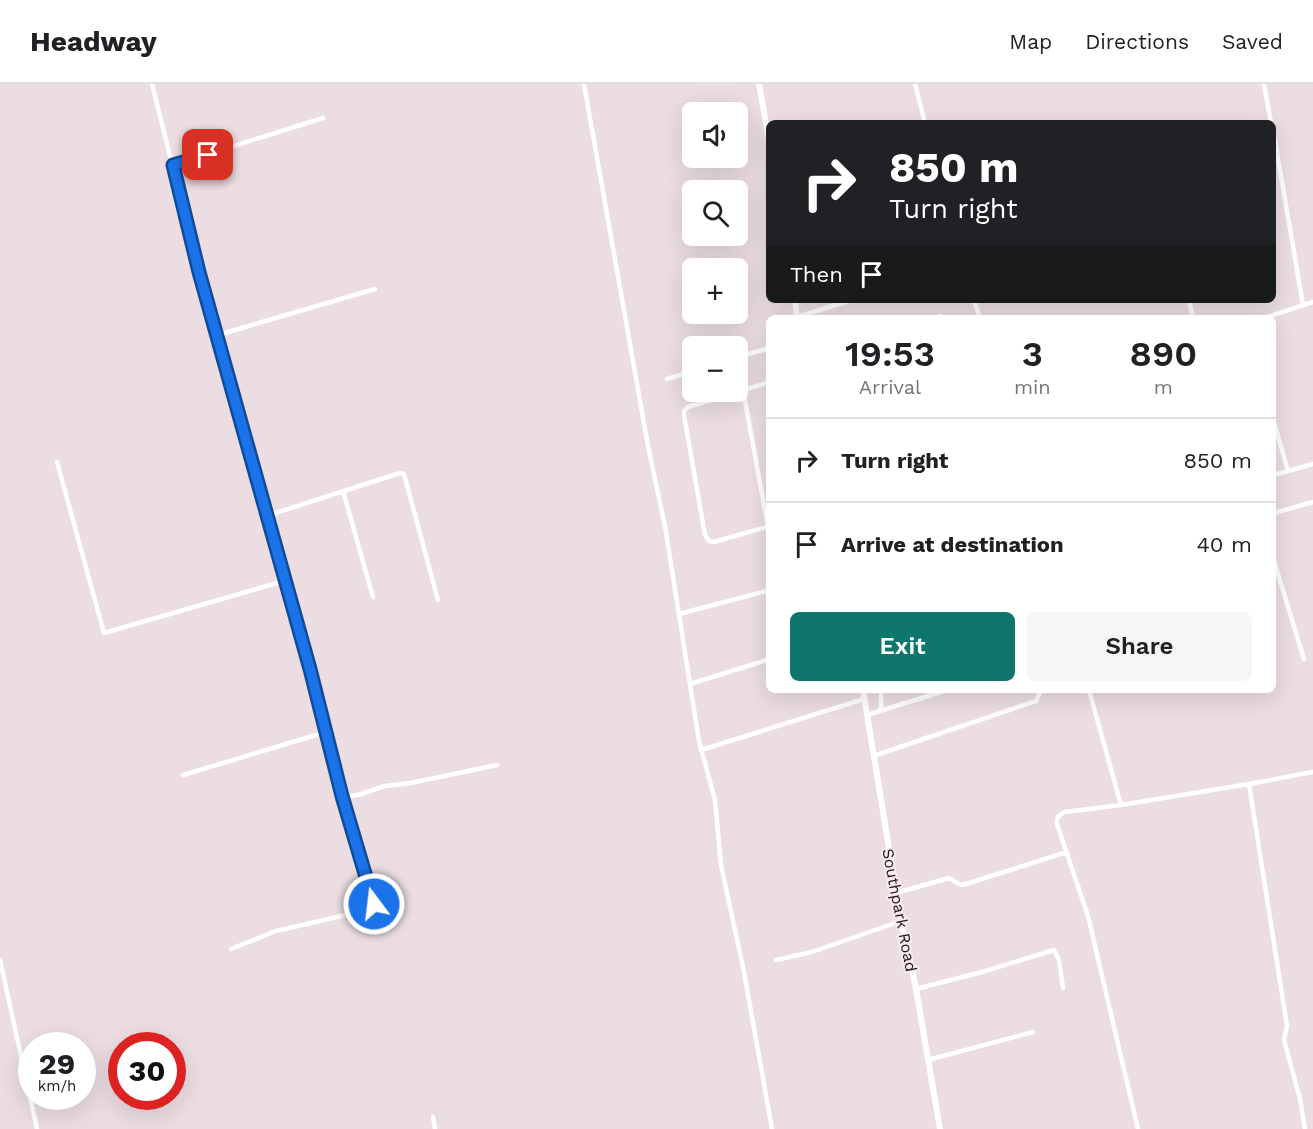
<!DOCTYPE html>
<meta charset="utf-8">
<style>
:root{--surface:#fff;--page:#f6f6f6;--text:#202124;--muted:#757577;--line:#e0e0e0;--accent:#0f766e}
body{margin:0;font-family:"Work Sans",sans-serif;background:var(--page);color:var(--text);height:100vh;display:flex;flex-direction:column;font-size:22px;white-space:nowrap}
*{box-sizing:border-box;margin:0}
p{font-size:20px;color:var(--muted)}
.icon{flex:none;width:33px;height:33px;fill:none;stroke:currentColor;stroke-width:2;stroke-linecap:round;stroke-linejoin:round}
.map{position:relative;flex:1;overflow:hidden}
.sheet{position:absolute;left:766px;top:231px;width:510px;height:378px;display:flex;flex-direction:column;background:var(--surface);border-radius:9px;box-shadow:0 6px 24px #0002}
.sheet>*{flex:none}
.hud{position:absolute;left:766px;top:36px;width:510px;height:183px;border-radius:9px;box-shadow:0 6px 24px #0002;background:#202124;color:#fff;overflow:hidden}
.controls{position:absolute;left:682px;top:18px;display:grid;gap:12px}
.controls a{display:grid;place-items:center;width:66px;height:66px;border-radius:9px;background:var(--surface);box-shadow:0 6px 24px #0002;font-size:30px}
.speed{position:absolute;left:18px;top:948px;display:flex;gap:12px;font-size:30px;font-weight:700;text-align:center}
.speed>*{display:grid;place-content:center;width:78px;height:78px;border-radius:50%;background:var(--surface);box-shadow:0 6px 24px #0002;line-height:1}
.speed small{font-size:15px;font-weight:400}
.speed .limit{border:9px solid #d22;background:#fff;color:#111}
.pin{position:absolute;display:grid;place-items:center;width:51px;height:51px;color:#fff;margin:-26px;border-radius:12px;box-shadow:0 3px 9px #0006}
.me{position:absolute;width:66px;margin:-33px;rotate:345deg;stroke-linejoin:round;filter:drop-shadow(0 0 4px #0008)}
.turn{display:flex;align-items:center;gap:21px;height:126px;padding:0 24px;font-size:27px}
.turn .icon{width:78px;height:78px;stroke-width:2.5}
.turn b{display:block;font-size:42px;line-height:51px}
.then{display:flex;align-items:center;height:57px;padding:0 24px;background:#0003;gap:12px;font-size:22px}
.eta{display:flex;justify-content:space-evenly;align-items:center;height:102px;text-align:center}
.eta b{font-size:36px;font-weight:600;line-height:42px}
.button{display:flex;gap:12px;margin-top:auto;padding:12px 24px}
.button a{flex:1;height:69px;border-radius:9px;background:var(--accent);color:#fff;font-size:24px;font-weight:600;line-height:69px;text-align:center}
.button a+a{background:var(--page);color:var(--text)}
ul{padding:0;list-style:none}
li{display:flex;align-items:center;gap:18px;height:84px;padding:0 24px;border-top:2px solid var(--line)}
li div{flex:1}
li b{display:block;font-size:22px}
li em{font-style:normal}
header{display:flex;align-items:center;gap:36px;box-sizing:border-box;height:84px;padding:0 30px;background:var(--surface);border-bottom:2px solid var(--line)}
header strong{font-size:28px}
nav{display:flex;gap:33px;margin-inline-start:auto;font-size:21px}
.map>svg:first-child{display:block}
</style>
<header>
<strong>Headway</strong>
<nav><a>Map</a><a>Directions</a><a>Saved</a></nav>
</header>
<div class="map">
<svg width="1313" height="1045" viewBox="0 0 1313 1045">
<rect width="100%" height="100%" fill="#ebdde1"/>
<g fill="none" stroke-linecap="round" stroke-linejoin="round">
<path stroke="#fff" stroke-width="4.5" d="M152 0 199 188 310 585 342 713 374 820 359 828 276 847 231 865
M584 0 648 362 665 442 699 657 715 716 721 781 744 888 772 1045
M915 0 925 39
M1264 0 1271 39
M1274 51 1303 221
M173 81 323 34
M974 216 980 234
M1189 216 1193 234
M797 233 852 216
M934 234 940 232
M1264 234 1313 218
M218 251 375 205
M738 273 770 264
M667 295 693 287
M770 298 688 323 684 327V331L705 451 709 457 714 458 770 442
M743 306 768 443
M1274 338 1288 387
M57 378 104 549 284 497
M1274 391 1313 380
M343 407 373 513
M1274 429 1313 418
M266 432 400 389 404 390 438 516
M1274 477 1304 575
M679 530 770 506
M690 600 770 575
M881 606V627
M1089 606 1121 721 1065 728C1059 731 1056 733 1057 740L1088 832 1138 1045
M867 631 947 606
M701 666 864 615
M873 672 1036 617 1041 606
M183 691 326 648
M342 713 358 711 385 702 411 699 497 681
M1121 721 1249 700
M896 809 949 794 961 801 966 800 1067 768
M0 876 37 1045
M776 876 812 868 901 837
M916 905 982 888 1054 866 1059 876 1063 904
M928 976 1033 948
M433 1033 435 1045
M1305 1045 1300 1015 1284 956 1287 942 1249 700 1313 688"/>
<path stroke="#fff" stroke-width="6" d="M759 0 770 62
M795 216 797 234
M863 606 901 837 916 905 940 1045"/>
</g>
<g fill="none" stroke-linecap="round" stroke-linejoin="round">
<defs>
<path id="route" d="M208 71 173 81 199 188 310 585 342 712 374 820"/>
</defs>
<use href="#route" stroke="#114b97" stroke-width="15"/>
<use href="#route" stroke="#1a73e8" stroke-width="10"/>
</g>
<g text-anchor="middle" stroke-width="4.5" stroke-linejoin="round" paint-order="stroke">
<g font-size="16" fill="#1b1618" stroke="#f9eaee">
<text transform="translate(900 826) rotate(79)" y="6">Southpark Road</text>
</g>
</g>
</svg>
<div class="controls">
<a><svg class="icon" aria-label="sound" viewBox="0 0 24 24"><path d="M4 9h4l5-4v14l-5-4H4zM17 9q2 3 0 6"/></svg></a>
<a><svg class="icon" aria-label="search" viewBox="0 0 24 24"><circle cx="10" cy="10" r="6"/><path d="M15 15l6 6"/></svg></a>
<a>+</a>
<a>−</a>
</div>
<div class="speed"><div>29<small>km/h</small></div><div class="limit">30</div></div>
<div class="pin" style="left:208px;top:71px;background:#d93025"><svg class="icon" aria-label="arrive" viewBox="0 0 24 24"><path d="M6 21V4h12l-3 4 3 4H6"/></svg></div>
<svg class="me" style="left:374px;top:820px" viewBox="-20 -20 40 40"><circle r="17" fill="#1a73e8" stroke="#fff" stroke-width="3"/><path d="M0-11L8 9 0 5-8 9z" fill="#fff"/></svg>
<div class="hud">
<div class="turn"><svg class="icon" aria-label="right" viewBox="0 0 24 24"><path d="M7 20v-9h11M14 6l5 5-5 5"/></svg><div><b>850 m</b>Turn right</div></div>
<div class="then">Then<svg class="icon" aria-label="arrive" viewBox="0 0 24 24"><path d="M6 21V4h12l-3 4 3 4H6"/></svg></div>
</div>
<section class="sheet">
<div class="eta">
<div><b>19:53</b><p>Arrival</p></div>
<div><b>3</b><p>min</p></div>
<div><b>890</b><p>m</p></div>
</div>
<ul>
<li><svg class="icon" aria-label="right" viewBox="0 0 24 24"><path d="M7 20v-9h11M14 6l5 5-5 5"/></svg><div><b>Turn right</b></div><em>850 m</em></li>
<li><svg class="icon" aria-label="arrive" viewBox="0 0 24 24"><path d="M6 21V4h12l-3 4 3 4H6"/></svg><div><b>Arrive at destination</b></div><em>40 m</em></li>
</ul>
<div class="button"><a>Exit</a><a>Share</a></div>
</section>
</div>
